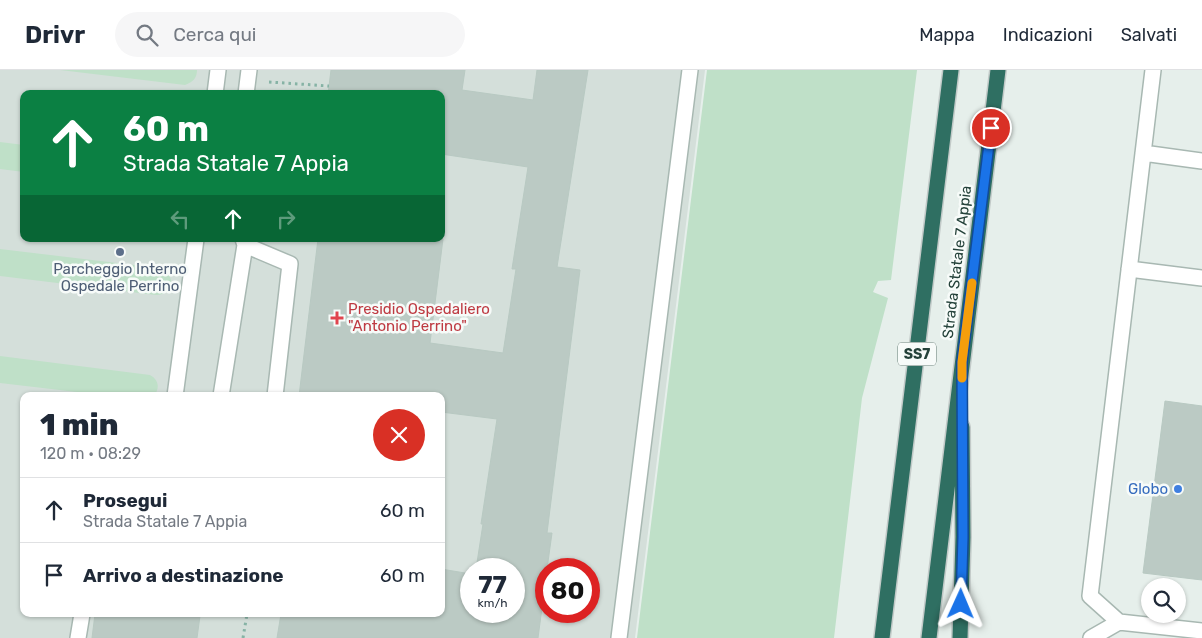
<!DOCTYPE html>
<html lang="it">
<meta charset="utf-8">
<style>
:root{--surface:#fff;--page:#f6f6f7;--text:#1f2937;--muted:#747a83;--line:#e0e1e3}
body{margin:0;font-family:Rubik,sans-serif;background:var(--page);color:var(--text);height:100vh;display:flex;flex-direction:column;font-size:19px;white-space:nowrap}
*{box-sizing:border-box;margin:0}
p{font-size:16px;color:var(--muted)}
.icon{flex:none;width:28px;height:28px;fill:none;stroke:currentColor;stroke-width:2;stroke-linecap:round;stroke-linejoin:round}
.map{position:relative;flex:1;overflow:hidden}
.sheet{position:absolute;left:20px;top:322px;width:425px;height:225px;display:flex;flex-direction:column;background:var(--surface);border-radius:10px;box-shadow:0 1px 4px #0004}
.sheet>*{flex:none}
.guide{position:absolute;left:20px;top:20px;width:425px;height:152px;border-radius:10px;box-shadow:0 1px 4px #0004;background:#0b8043;color:#fff;overflow:hidden}
.tools{position:absolute;left:1141px;top:508px;display:grid;gap:10px}
.tools a{display:grid;place-items:center;width:45px;height:45px;border-radius:50%;background:var(--surface);box-shadow:0 1px 4px #0004;font-size:25px}
.speed{position:absolute;left:460px;top:488px;display:flex;gap:10px;font-size:25px;font-weight:700;text-align:center}
.speed>*{display:grid;place-content:center;width:65px;height:65px;border-radius:50%;background:var(--surface);box-shadow:0 1px 4px #0004;line-height:1}
.speed small{font-size:12px;font-weight:400}
.speed .limit{border:8px solid #d22;background:#fff;color:#111}
.pin{position:absolute;display:grid;place-items:center;width:42px;height:42px;color:#fff;margin:-21px;border:2px solid #fff;border-radius:50%;box-shadow:0 1px 5px #0007}
.me{position:absolute;width:55px;margin:-28px;rotate:1deg;stroke-linejoin:round;filter:drop-shadow(0 0 4px #0008)}
.turn{display:flex;align-items:center;gap:18px;height:105px;padding:0 20px;font-size:22px}
.turn .icon{width:65px;height:65px;stroke-width:2.5}
.turn b{display:block;font-size:35px;line-height:42px}
.lanes{display:flex;align-items:center;height:48px;padding:0 20px;background:#0003;justify-content:center;gap:25px;direction:ltr}
.lanes .off{opacity:.35}
.round{display:grid;place-items:center;flex:none;width:52px;height:52px;border-radius:26px;background:var(--page)}
.overview{display:flex;align-items:center;justify-content:space-between;height:85px;padding:0 20px}
h1{font-size:30px;font-weight:800;line-height:38px}
ul{padding:0;list-style:none}
li{display:flex;align-items:center;gap:15px;height:65px;padding:0 20px;border-top:1px solid var(--line)}
li div{flex:1}
li b{display:block;font-size:19px}
li em{font-style:normal}
header{display:flex;align-items:center;gap:30px;box-sizing:border-box;height:70px;padding:0 25px;background:var(--surface);border-bottom:1px solid var(--line)}
header strong{font-size:24px}
nav{display:flex;gap:28px;margin-inline-start:auto;font-size:18px}
.search{width:350px;height:45px;background:var(--page);display:flex;align-items:center;gap:12px;box-sizing:border-box;padding:0 18px;border-radius:28px;color:var(--muted);font-size:19px}
.map>svg:first-child{display:block}
</style>
<header>
<strong>Drivr</strong>
<div class="search"><svg class="icon" aria-label="search" viewBox="0 0 24 24"><circle cx="10" cy="10" r="6"/><path d="M15 15l6 6"/></svg>Cerca qui</div>
<nav><a>Mappa</a><a>Indicazioni</a><a>Salvati</a></nav>
</header>
<div class="map">
<svg width="1202" height="568" viewBox="0 0 1202 568">
<rect width="100%" height="100%" fill="#e6efeb"/>
<path fill="#d4dfda" fill-rule="evenodd" d="M0 0H705L635 568H0ZM24 24H441V169H24ZM24 326H441V544H24ZM471 499H514V541H471ZM546 499H589V541H546Z"/>
<path fill="#bfe0c8" d="M60 0H197C197 8 193 12 185 15Z
M707 0H917L891 210 878 211 873 222 888 228 862 328 834 568H637Z
M0 72 24 75V102L0 99Z
M0 179 159 198C177 204 174 224 156 225L0 206Z
M0 286 150 305C159 310 160 318 154 326H111L0 313Z"/>
<path fill="#bbcac4" stroke="#b8c9c2" d="M331 0H465L462 20 533 30 537 0H588L557 197 580 200 547 463H552L547 499H546V507L538 568H277L281 544H441V499L471 504V541H514V499H476L483 454H481L497 349 441 342V326H299L318 169H443L430 273 503 283 516 199H512L528 97 441 84V24H328Z
M1165 331 1202 336V510L1143 503Z
M95 544H184L200 546 197 568H92Z"/>
<g fill="none" stroke-linecap="round" stroke-linejoin="round">
<defs>
<path id="minor" d="M1153 0 1090 526 1119 552 1202 561
M215 24 218 0
M246 24 249 0
M1143 83 1202 91
M243 169 245 175 290 194 275 326
M1129 199 1202 208
M175 326 196 169
M221 326 245 175
M78 568 82 544
M619 568 690 0
M1091 568 1119 552"/>
<path id="highway" d="M882 568 951 0
M929 568 998 0
M960 568 963 467 962 357"/>
</defs>
<use href="#minor" stroke="#a8b8b2" stroke-width="18"/>
<use href="#highway" stroke="#c2cac8" stroke-width="18"/>
<path stroke="#86b3a5" stroke-width="3" stroke-dasharray="2.5 4" stroke-linecap="butt" d="M269 12 329 16
M243 568 247 544"/>
<use href="#minor" stroke="#fff" stroke-width="15"/>
<use href="#highway" stroke="#2f6f62" stroke-width="15"/>
</g>
<g fill="none" stroke-linecap="round" stroke-linejoin="round">
<defs>
<path id="route" d="M961 534 963 467 962 292 991 58"/>
</defs>
<use href="#route" stroke="#114b97" stroke-width="12"/>
<use href="#route" stroke="#1a73e8" stroke-width="9"/>
<path stroke="#f59e0b" stroke-width="9" d="M962 308V292L972 213"/>
</g>
<circle fill="#5c6f8a" stroke="#f7fbf9" stroke-width="2" cx="120" cy="182" r="5"/>
<path fill="#e0444e" stroke="#f7fbf9" stroke-width="2" d="M334.5 240.5h5v5h5v5h-5v5h-5v-5h-5v-5h5z"/>
<circle fill="#3f7fe0" stroke="#f7fbf9" stroke-width="2" cx="1178" cy="419" r="5"/>
<g text-anchor="middle" stroke-width="5" stroke-linejoin="round" paint-order="stroke">
<rect fill="#f7fbf9" stroke="#637a73" stroke-width="1" x="898" y="272.5" width="38" height="23" rx="4"/>
<g font-size="14" font-weight="bold" fill="#24423a">
<text x="917" y="289">SS7</text>
</g>
<g font-size="15" fill="#24423a" stroke="#f7fbf9">
<text transform="translate(957 192) rotate(-83)" y="5">Strada Statale 7 Appia</text>
</g>
<g font-size="15" fill="#4e5e75" stroke="#f7fbf9">
<text x="120" y="204">Parcheggio Interno<tspan x="120" dy="17">Ospedale Perrino</tspan></text>
</g>
<g font-size="15" fill="#be3a42" stroke="#f7fbf9" text-anchor="start">
<text x="348" y="244">Presidio Ospedaliero<tspan x="348" dy="17">"Antonio Perrino"</tspan></text>
</g>
<g font-size="15" fill="#366cbe" stroke="#f7fbf9" text-anchor="end">
<text x="1168" y="424">Globo</text>
</g>
</g>
</svg>
<div class="tools">
<a><svg class="icon" aria-label="search" viewBox="0 0 24 24"><circle cx="10" cy="10" r="6"/><path d="M15 15l6 6"/></svg></a>
</div>
<div class="speed"><div>77<small>km/h</small></div><div class="limit">80</div></div>
<div class="pin" style="left:991px;top:58px;background:#d93025"><svg class="icon" aria-label="arrive" viewBox="0 0 24 24"><path d="M6 21V4h12l-3 4 3 4H6"/></svg></div>
<svg class="me" style="left:961px;top:534px" viewBox="-20 -20 40 40"><path d="M0-17L14 15 0 8-14 15z" fill="#1a73e8" stroke="#fff" stroke-width="4"/></svg>
<div class="guide">
<div class="turn"><svg class="icon" aria-label="ahead" viewBox="0 0 24 24"><path d="M12 20V5M6 11l6-6 6 6"/></svg><div><b>60 m</b>Strada Statale 7 Appia</div></div>
<div class="lanes"><svg class="icon off" aria-label="left" viewBox="0 0 24 24"><path d="M17 20v-9H6M10 6l-5 5 5 5"/></svg><svg class="icon" aria-label="ahead" viewBox="0 0 24 24"><path d="M12 20V5M6 11l6-6 6 6"/></svg><svg class="icon off" aria-label="right" viewBox="0 0 24 24"><path d="M7 20v-9h11M14 6l5 5-5 5"/></svg></div>
</div>
<section class="sheet">
<div class="overview"><div><h1>1 min</h1><p>120 m · 08:29</p></div><a class="round" style="background:#d93025;color:#fff"><svg class="icon" aria-label="close" viewBox="0 0 24 24"><path d="M6 6l12 12M18 6L6 18"/></svg></a></div>
<ul>
<li><svg class="icon" aria-label="ahead" viewBox="0 0 24 24"><path d="M12 20V5M6 11l6-6 6 6"/></svg><div><b>Prosegui</b><p>Strada Statale 7 Appia</p></div><em>60 m</em></li>
<li><svg class="icon" aria-label="arrive" viewBox="0 0 24 24"><path d="M6 21V4h12l-3 4 3 4H6"/></svg><div><b>Arrivo a destinazione</b></div><em>60 m</em></li>
</ul>
</section>
</div>
